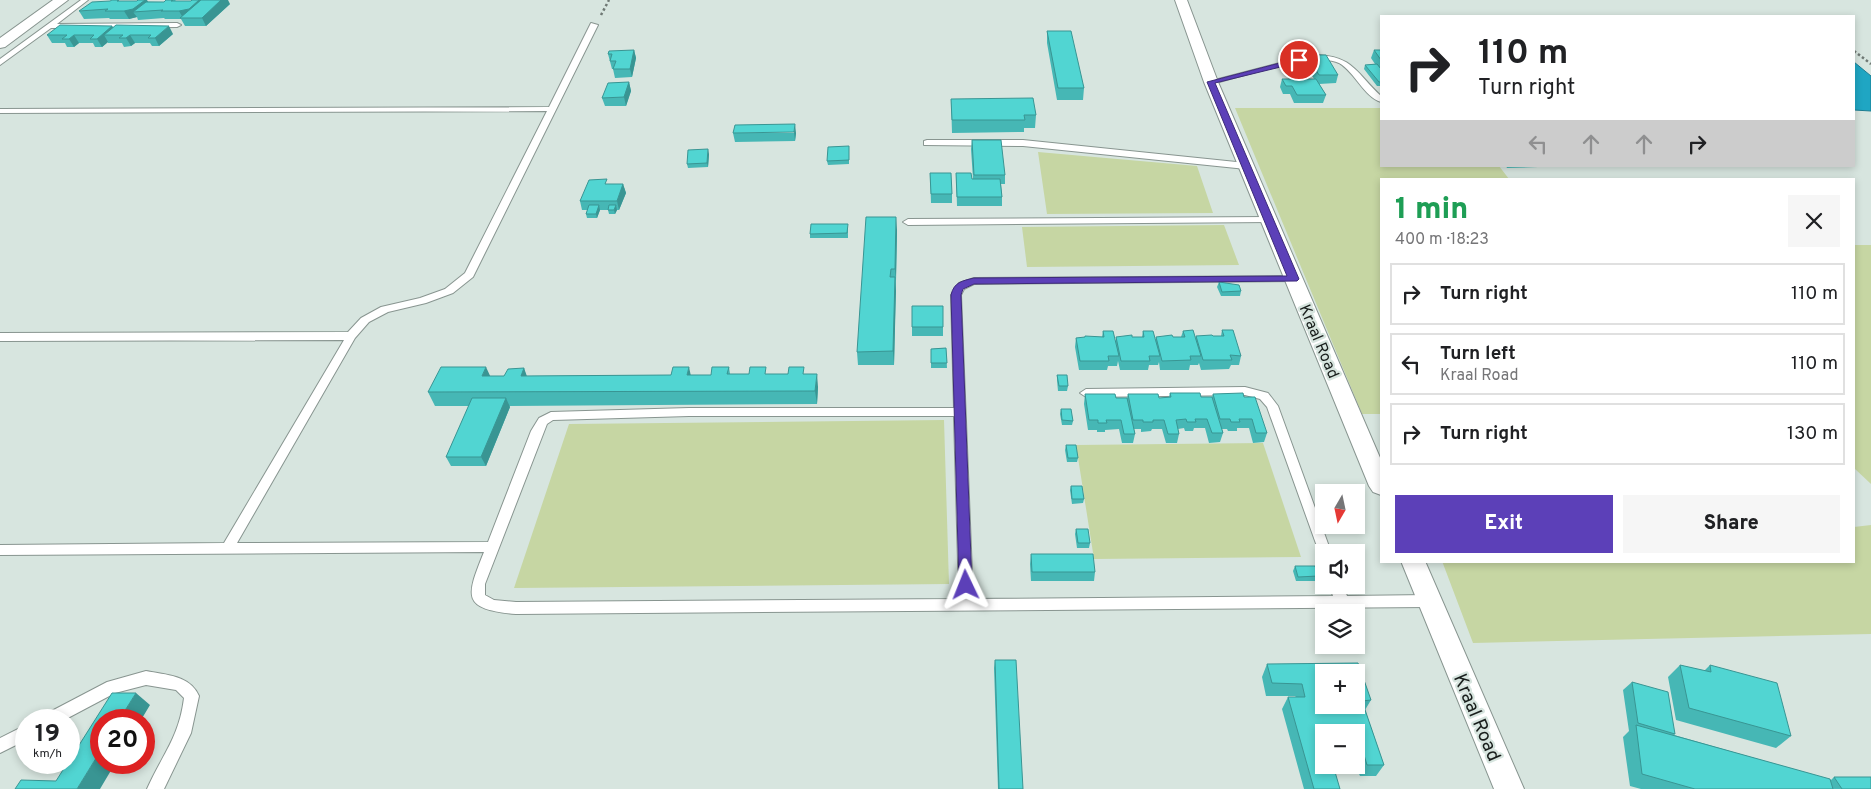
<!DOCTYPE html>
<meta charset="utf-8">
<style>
:root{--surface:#fff;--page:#f6f6f6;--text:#202124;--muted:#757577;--line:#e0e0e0;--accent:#5c40b8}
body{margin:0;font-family:Overpass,sans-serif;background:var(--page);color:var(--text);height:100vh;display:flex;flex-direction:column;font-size:19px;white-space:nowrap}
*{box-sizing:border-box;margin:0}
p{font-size:16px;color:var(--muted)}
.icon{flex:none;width:28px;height:28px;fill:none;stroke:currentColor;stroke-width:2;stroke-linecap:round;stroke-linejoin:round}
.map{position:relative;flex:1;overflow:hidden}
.drawer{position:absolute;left:1380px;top:178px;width:475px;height:385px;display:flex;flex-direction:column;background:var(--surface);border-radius:0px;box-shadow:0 2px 8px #0003}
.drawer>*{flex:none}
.top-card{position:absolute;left:1380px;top:15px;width:475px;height:152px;border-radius:0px;box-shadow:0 2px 8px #0003;background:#fff;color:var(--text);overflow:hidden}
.needle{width:32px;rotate:189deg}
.fabs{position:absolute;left:1315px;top:484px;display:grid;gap:10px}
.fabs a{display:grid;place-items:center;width:50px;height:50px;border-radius:0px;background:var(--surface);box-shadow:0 2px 8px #0003;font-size:25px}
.speed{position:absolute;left:15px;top:709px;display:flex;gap:10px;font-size:25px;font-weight:700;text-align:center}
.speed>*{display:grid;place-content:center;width:65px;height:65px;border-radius:50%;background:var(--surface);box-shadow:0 2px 8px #0003;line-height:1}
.speed small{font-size:12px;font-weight:400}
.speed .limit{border:8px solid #d22;background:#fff;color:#111}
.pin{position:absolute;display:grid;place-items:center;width:42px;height:42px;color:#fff;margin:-21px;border:2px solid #fff;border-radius:50%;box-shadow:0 1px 5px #0007}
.me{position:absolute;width:55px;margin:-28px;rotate:358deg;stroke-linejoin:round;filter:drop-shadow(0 0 4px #0008)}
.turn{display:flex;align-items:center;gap:18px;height:105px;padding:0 15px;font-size:22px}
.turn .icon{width:65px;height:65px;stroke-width:2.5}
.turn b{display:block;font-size:35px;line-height:42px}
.lanes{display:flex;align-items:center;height:48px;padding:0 15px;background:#0003;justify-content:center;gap:25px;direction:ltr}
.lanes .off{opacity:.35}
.round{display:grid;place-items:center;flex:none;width:52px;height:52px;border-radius:0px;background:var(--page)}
.overview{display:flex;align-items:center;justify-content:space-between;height:85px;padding:0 15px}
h1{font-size:30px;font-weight:800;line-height:38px;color:#1e9e55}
.primary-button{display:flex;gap:10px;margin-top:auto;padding:10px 15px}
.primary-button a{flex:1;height:58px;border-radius:0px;background:var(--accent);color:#fff;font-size:20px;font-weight:800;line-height:58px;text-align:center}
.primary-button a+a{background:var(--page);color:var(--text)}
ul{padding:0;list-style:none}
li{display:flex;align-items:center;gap:15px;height:62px;margin:0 10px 8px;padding:0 5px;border:2px solid var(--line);border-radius:0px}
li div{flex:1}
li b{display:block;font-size:19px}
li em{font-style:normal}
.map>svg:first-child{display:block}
</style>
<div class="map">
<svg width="1871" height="789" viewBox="0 0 1871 789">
<rect width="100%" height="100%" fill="#d7e5df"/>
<path fill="#c6d6a3" d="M1235 108H1381V166H1499L1509 179H1381V414H1362Z
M1038 152 1197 166 1213 213 1047 214Z
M1224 225 1239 265 1027 267 1022 227Z
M1854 245H1871V484L1854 468Z
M944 420 949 584 514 588 569 424Z
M1263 443 1301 557 1094 559 1076 445Z
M1871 525V634L1473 643 1442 561H1854V527Z"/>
<path fill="#1fa6c3" stroke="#1d7d91" d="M1854 62 1871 76V111L1854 110Z"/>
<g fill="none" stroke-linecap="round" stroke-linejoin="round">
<defs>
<path id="lane" d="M81 0H88L57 24 177 23 181 25 177 27 51 28 0 65V59Z
M591 23 598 25 473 277 453 293 426 303 388 312 369 322 355 338 237 543 488 542 531 431 539 418 551 412 689 408H954L951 295 959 283 974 278 1294 276 1299 279 1298 281 974 284 964 289 961 295 973 599 1333 596 1329 585H1343L1347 596 1429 595 1434 597 1436 601 1434 605 1429 607 516 614C461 609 466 597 484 552L0 555V545L224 543 344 340 0 341V333L348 332 361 318 381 307 420 298 445 289 465 273 547 111 0 113V109L549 107ZM689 416H954L959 599 516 602 494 600 485 595V584L547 424 553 420Z
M1317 55C1353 56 1357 74 1381 96V102C1364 97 1355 72 1339 63 1316 51 1238 78 1211 84L1207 82 1299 58Z
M927 140H1023L1246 163 1250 166 1246 169 1023 146 924 145V141Z
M1269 217 1274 220 1272 222 908 225 903 222 908 219Z
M1245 387 1268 393 1278 406 1331 552H1324V557L1320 556 1319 552 1267 407 1260 399 1245 395 1086 397 1080 393 1086 389Z
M146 671C166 675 190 675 199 696L191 733 164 789H147C162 755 179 738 184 698L176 690 146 685 115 693 64 720H42L44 715 107 682Z
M26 725V740L0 753V738Z"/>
<path id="street" d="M53 0H68L5 47 0 48V38Z
M1175 0H1187L1218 82 1381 460V495L1373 492 1369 486 1204 82Z
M1401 561H1425L1524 789H1494Z"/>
</defs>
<use href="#lane" stroke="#889590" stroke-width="2"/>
<use href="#street" stroke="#889590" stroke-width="2"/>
<path stroke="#6f7874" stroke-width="2.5" stroke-dasharray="2.5 2.5" stroke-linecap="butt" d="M601 15 609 0
M1854 51 1871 64"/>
<use href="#lane" fill="#fff" fill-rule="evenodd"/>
<use href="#street" fill="#fff" fill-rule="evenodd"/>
</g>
<path fill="#46b7b5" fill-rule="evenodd" d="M166 0H175L176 1 230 4 206 26H185L181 19H165L164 18 138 20 137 17 129 19H110L109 18 84 19 79 11 122 1 164 2Z
M112 26 113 27 173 34 159 46H152L150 43H135L131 46 124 47 122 43H108V42L102 47H95L93 43H79L74 47H67L65 43H52L47 35Z
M1047 31 1084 88 1083 100H1057L1047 43Z
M634 50 636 58 632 77 615 78 613 69H612L608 54Z
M1374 50H1381V86H1377L1364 69 1365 65 1375 64 1371 58Z
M1307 55 1338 75 1336 83 1319 84 1326 95 1323 103H1294L1290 94H1283L1280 87 1282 79H1314L1305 64Z
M629 82 631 91 626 106H605L602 98Z
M951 99 1036 115 1035 128H1024V132L952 133Z
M733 133H796L795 141 735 142Z
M972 140 1005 175V184H1001L1002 197V206H957L956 173 973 179 971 149Z
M849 146V164L828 165 827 161Z
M709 154 708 167 688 168 687 164Z
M1506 166H1539L1538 167 1507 168Z
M930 173 952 194V203H931Z
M608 184H623L626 193 619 210H617L615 214H609L608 210H600L597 218H587L586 214 588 210H582L580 201Z
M848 228V238H810V234Z
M897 230 894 365H858L857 352Z
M1219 282 1241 291 1240 296H1221L1217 287Z
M912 306H943V336H912Z
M1222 330 1241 356 1239 365H1231L1229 369 1201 370 1199 363 1198 365H1190L1189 370H1160L1159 362 1158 365H1149L1148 370H1120L1118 361 1117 366H1108L1107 370H1079L1075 347 1076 338 1102 337 1103 331 1116 341V337H1142L1143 331 1156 341V337H1181L1183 331 1196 339V336H1221Z
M946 348 947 368H931V349Z
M729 367 730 374H805L818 387 817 404 509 406 510 407 486 466H451L446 457 469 406H435L428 392 490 376H504L524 368 526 376 711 375Z
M1057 375 1068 386 1067 391H1058L1057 380Z
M1170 393 1201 397H1212L1213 394 1244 397 1267 433 1264 442 1253 443 1249 428H1237V431H1228L1227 429H1222L1223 433 1220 442 1209 443 1205 428H1194L1193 431H1185L1184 428 1178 429 1179 434 1177 443H1166L1162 429H1152L1151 431 1141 432V429H1134L1135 434 1133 443H1122L1119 429 1105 430V432H1097V430H1088L1084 404 1085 394 1116 398H1127L1128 394 1159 398 1169 397Z
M1061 409 1073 421 1072 425H1062L1060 414Z
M1066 445 1078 458 1077 462H1067L1065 450Z
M1071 486 1084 499 1083 503 1072 504 1070 490Z
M1076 529 1090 543 1089 548H1077L1075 534Z
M1031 554 1095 572 1094 581H1031L1030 564Z
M1295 566 1318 576 1316 581H1296L1293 571Z
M995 660 1023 789H998L994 668Z
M1267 664 1371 700 1365 710 1384 765 1376 776H1360L1356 767H1333L1340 789H1304L1282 709 1288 697H1296L1295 696H1266L1262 677ZM1324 732H1356V765H1324Z
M1680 665 1704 671 1710 665 1791 736 1776 748 1676 720 1668 677Z
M1632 682 1675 734 1674 735 1831 780 1834 777 1871 789H1641L1630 786 1623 737 1629 731 1623 690Z"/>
<path fill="#399593" d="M145 0H147L151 7 133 12 137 17 129 19 124 11Z
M199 0H201L183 18 179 11Z
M221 0H228L230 4 206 26 202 18Z
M112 26 117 34 104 35 108 42 102 47 97 39Z
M169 26 173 34 159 46 155 38Z
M74 35 79 43 74 47 69 39Z
M130 35 135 43 131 46 126 38Z
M634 50 636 58 632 77 630 69Z
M629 82 631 91 626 106 624 97Z
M795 124 796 133 795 141 794 132Z
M708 149 709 154 708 167 707 163Z
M623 184 626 193 619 210 617 201Z
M599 205 600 210 597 218 596 214Z
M616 205 617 210 615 214 614 210Z
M896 217 897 230 896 282 895 269Z
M895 277 896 291 894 365 893 351Z
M486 367 492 380 482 376Z
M689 367 692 381 687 375Z
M524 368 529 382 521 376Z
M817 374 818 387 817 404 815 391Z
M506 398 510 407 486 466 481 457Z
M136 693 150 705 141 720H119Z
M101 750V762H116L100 789H77Z"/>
<path fill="#51d5d2" stroke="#399593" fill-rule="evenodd" d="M112 0H119L117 1H137L138 0H145L133 9 124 11H105L108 9 79 11 92 2 110 1Z
M166 0H173L171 1H191L192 0H199L189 9 179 11H161L163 10 133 12 146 2H164Z
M201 0H221L202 18H180Z
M60 25 112 26 97 39H90L94 35H74L69 39H62L67 35H47Z
M116 25 169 26 155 38H148L151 35H130L126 38H119L123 35H104Z
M1047 31H1071L1084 88H1058Z
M634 50 630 69H613L616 61H610L612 54H608L609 51Z
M1374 50H1381V60Z
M1307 55H1326L1338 75H1319Z
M1377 64 1381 69V82H1379L1365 65Z
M1282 79H1316L1326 95H1297L1292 86H1286Z
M629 82 624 97 602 98 608 83Z
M1033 98 1036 115H1024L1025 120H952L951 99Z
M795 124 794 132 733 133 735 125Z
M972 140H1001L1005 175H974Z
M849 146V160L827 161 828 147Z
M708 149 707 163 687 164 688 150Z
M930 173H951L952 194H931Z
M956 173H971L972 179H1000L1002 197H957Z
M607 179 605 184H623L617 201H580L589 180Z
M589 205H599L596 214H586Z
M609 205H616L614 210H608Z
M866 217H896L895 269H891L890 277H895L893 351 857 352Z
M811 224H848L847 233 810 234Z
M1219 282 1239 285 1241 291 1222 292Z
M912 306H943V327H912Z
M1193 330 1201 356H1190L1191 360 1162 361 1156 337 1172 335 1173 337H1185L1183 331Z
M1222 330H1233L1241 356 1230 355 1232 360H1203L1196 336 1212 335 1213 336H1224Z
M1103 331H1113L1119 356H1108L1109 361H1080L1076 338 1085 337V336L1104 337Z
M1143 331H1153L1160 356H1149L1150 361H1121L1116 337 1132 335V337H1144Z
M946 348 947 363H931V349Z
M441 367H486L482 376H504L508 369 524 368 521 376 671 375 673 367H689L687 375H711L712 367H729L727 374H749L750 367H766L765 374H788L789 367H804L803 374H817L815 391 428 392Z
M1057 375H1067L1068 386H1059Z
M1170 393H1200L1201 397H1212L1223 433H1212L1207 419H1195L1196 422H1187L1186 419 1176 420 1179 434H1168L1164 420H1153V422H1143V420H1133L1128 394H1158L1159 398 1171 397Z
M1243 393 1244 397H1255L1267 433H1256L1252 419H1239L1240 422H1231L1230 419H1220L1213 394Z
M1085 394H1115L1116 398H1127L1135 434H1124L1121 420H1106L1107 423H1098V420H1089Z
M472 398H506L481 457H446Z
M1061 409H1071L1073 421 1062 420Z
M1066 445H1076L1078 458H1068Z
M1071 486H1082L1084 499H1072Z
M1076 529H1088L1090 543H1078Z
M1031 554H1093L1095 572H1032Z
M1295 566H1315L1318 576 1298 577Z
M995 660H1016L1023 789H999Z
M1358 663 1371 700 1362 701 1384 765H1367L1364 755H1356V732H1324V765H1333L1340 789H1314L1288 697H1305L1302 684 1272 683 1267 664ZM1324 672H1356V705H1324Z
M1680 665 1711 672 1710 665 1777 683 1791 736 1689 708Z
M1632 682 1668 692 1675 734 1638 723Z
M112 693H136L119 720H101V750L77 789H15L21 780 56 781 68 762H69V761Z
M1636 725 1830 779 1833 789H1695L1642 774Z
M1834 777H1871V789H1842Z"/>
<path fill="#5c40b8" stroke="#3c2a78" d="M1299 58 1303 60 1301 62 1215 83 1299 279 1297 281 974 284 963 289 961 295 972 585 970 589 966 591 961 589 959 585 951 295C954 282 962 281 974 278L1287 276 1207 82Z"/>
<g text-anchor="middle" stroke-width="4.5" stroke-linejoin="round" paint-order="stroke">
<g font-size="16" fill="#191e1c" stroke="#d7e5df">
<text transform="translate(1320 341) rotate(67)" y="6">Kraal Road</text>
</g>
<g font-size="19" fill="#191e1c" stroke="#d7e5df">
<text transform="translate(1478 717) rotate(67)" y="7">Kraal Road</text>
</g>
</g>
</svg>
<div class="fabs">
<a><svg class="needle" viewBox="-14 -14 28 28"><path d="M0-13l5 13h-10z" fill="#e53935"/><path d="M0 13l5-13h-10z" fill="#757577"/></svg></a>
<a><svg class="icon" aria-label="sound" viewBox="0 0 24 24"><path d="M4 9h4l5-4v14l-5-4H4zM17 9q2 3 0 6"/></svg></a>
<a><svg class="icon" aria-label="layers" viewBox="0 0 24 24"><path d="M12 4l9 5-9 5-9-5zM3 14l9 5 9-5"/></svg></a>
<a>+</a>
<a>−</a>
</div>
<div class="speed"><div>19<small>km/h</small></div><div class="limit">20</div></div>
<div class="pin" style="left:1299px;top:60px;background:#d93025"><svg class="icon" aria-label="arrive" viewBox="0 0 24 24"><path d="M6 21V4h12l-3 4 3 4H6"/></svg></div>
<svg class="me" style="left:966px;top:585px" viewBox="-20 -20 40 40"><path d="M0-17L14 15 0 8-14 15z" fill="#5c40b8" stroke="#fff" stroke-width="4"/></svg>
<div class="top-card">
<div class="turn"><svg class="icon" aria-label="right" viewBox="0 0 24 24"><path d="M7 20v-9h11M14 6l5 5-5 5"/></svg><div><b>110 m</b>Turn right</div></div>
<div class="lanes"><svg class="icon off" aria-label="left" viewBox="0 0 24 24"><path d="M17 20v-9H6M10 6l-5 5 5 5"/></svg><svg class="icon off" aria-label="ahead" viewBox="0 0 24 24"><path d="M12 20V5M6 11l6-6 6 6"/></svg><svg class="icon off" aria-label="ahead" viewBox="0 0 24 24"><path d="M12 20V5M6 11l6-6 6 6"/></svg><svg class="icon" aria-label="right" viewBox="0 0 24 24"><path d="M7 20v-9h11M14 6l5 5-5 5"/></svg></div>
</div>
<section class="drawer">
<div class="overview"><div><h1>1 min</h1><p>400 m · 18:23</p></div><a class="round"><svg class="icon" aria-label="close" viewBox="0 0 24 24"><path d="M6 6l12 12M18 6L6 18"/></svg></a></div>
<ul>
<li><svg class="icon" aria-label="right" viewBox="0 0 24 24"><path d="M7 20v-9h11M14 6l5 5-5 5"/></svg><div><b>Turn right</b></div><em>110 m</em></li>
<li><svg class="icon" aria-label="left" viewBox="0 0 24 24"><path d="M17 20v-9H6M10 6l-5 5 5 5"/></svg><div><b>Turn left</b><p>Kraal Road</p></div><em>110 m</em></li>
<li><svg class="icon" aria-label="right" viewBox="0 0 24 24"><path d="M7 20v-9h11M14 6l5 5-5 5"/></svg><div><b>Turn right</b></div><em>130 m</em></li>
</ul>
<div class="primary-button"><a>Exit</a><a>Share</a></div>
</section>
</div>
